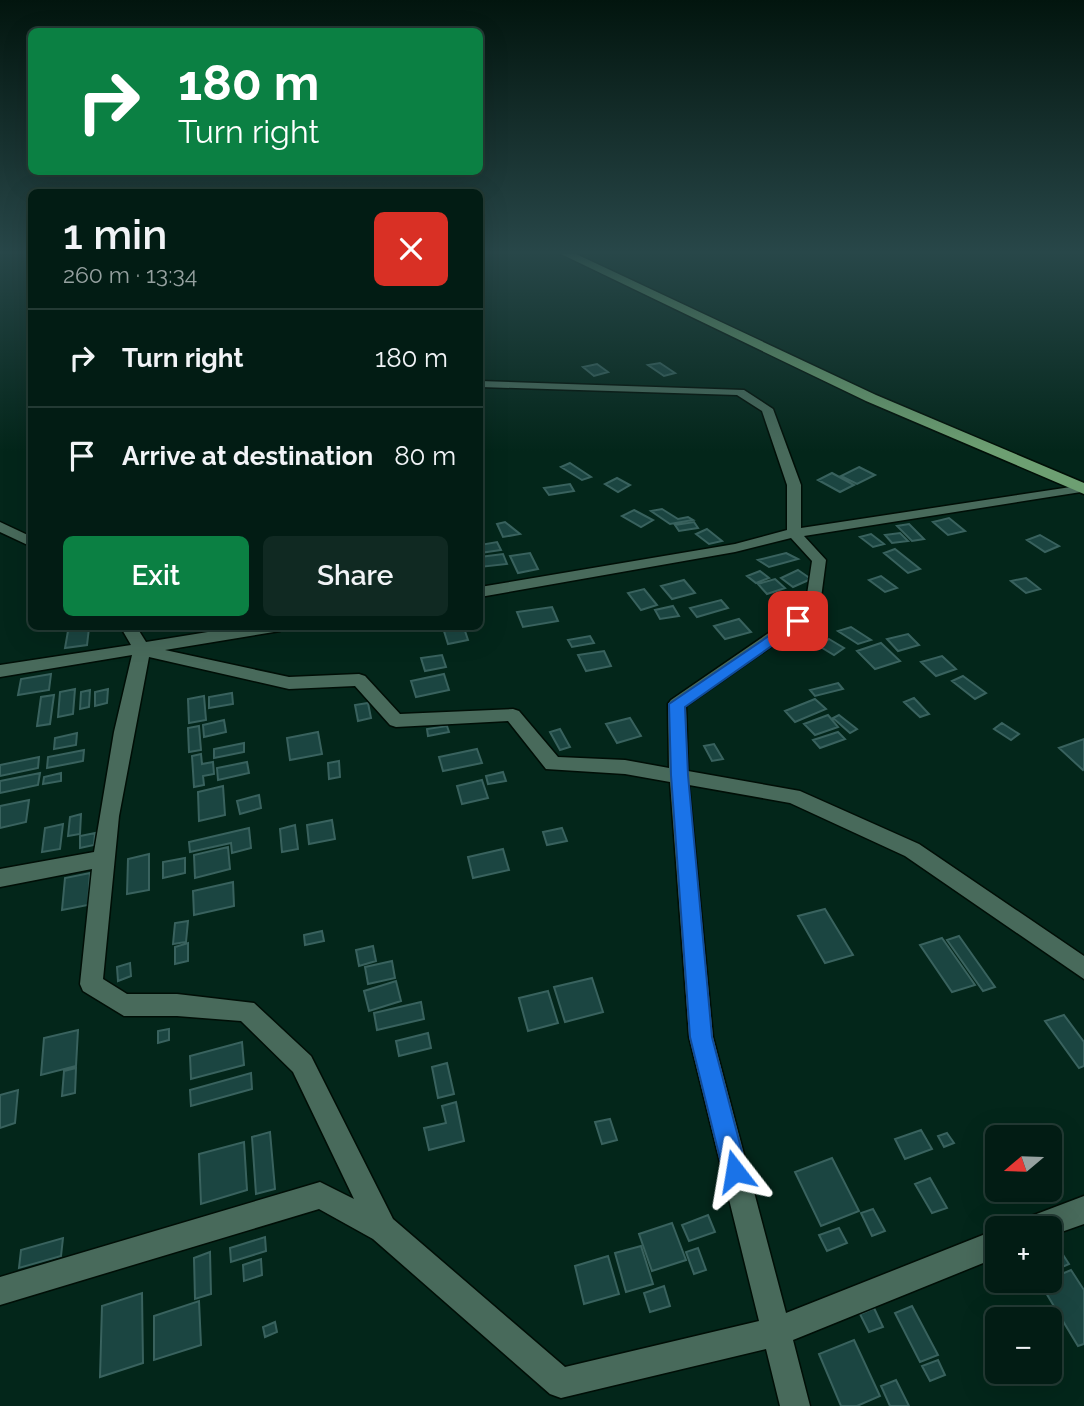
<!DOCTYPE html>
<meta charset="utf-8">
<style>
:root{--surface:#021c14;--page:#102922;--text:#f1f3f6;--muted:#96a1a0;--line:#233a34;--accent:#0b8043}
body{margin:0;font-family:Raleway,sans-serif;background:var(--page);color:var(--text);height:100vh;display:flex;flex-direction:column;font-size:26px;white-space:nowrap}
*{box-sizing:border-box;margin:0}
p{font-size:23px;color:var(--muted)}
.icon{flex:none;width:38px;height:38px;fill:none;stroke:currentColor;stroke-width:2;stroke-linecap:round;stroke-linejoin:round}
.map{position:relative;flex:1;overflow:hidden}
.sheet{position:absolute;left:28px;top:189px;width:455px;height:441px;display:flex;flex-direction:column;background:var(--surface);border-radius:10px;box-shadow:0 7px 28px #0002,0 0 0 2px var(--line)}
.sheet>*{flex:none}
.banner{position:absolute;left:28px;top:28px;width:455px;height:147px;border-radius:10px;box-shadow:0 7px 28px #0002,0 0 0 2px var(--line);background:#0b8043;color:#fff;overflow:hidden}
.needle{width:46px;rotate:251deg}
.tools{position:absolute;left:985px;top:1125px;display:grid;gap:14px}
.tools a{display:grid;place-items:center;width:77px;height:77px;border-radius:10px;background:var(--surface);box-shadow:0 7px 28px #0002,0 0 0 2px var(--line);font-size:35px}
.pin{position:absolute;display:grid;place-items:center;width:60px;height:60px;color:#fff;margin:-30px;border-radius:14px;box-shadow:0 4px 10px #0006}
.me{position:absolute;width:77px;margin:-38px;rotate:346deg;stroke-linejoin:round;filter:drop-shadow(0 0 5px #0008)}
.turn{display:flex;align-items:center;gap:24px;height:147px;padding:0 35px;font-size:32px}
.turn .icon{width:91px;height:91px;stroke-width:2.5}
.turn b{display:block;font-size:49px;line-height:60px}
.round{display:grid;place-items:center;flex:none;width:74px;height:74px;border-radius:10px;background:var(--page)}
.head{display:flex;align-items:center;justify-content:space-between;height:119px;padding:0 35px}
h1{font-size:42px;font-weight:600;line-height:52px}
.cta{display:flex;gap:14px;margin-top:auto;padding:14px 35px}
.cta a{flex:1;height:80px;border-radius:10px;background:var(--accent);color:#fff;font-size:28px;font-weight:600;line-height:80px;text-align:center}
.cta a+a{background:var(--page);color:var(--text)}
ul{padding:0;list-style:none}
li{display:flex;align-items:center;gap:21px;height:98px;padding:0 35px;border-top:2px solid var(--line)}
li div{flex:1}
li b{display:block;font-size:26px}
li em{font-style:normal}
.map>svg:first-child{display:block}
</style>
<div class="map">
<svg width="1084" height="1406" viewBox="0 0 1084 1406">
<rect width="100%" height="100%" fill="#03261a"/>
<path fill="#1b4541" stroke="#39625e" stroke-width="2" d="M660 363 675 373 664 376 648 365Z
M597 364 608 372 594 376 583 367Z
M570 463 591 477 582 480 561 467Z
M859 467 875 475 857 484 841 476Z
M832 473 854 485 840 492 818 480Z
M617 478 630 485 618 492 605 484Z
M570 484 574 491 549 495 544 488Z
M662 509 678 519 688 517 693 520 670 524 651 511Z
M634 510 653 520 641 527 622 516Z
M949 518 965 531 948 535 933 522Z
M505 522 520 534 503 537 497 524Z
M694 522 698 528 679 531 675 525Z
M909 524 924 539 912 541 897 526Z
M707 529 722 541 709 544 696 534Z
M900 533 908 541 892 543 885 535Z
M871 534 884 544 873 547 860 537Z
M1040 535 1059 546 1045 552 1027 540Z
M497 542 501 550 480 553V545Z
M895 549 920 569 908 573 884 553Z
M530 553 538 569 518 573 510 556Z
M786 553 798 559 769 567 758 560Z
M503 554 507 564 480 567V557Z
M798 570 811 579 793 587 781 578Z
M760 571 769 578 756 583 747 576Z
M881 576 897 588 885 592 869 580Z
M1026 578 1040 589 1026 593 1011 581Z
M775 579 785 588 767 594 758 584Z
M684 580 695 593 672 599 661 586Z
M644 589 657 605 641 610 628 593Z
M721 600 728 608 697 617 690 608Z
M673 606 679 616 660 619 655 610Z
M552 607 558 621 523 627 517 612Z
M739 619 751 632 725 639 714 626Z
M851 627 871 640 858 644 838 631Z
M89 628 87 645 65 648 68 631Z
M464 628 468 640 448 644 444 631Z
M908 634 919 645 898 651 887 639Z
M590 636 594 643 572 647 568 640Z
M829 639 844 648 834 655 819 646Z
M881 643 900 661 875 669 857 651Z
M604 651 611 666 586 671 578 655Z
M442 655 446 667 425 671 421 658Z
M942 656 956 669 936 676 921 662Z
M51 674 49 690 18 695 21 679Z
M444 674 449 690 416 697 411 681Z
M963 676 986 693 975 699 952 681Z
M838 683 843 689 815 696 810 690Z
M75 689 73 714 58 717 60 692Z
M108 689 107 703 95 706V692Z
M90 690 89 707 80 709 81 692Z
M232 693 233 704 209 708V697Z
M54 695 50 724 37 726 41 697Z
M204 696 206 720 189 723 188 699Z
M914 698 929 714 920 717 904 702Z
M815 699 826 709 795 722 785 711Z
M368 703 371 718 358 721 355 705Z
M828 715 838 727 815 735 804 724Z
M839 715 857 729 850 733 833 718Z
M630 718 641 736 617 743 606 724Z
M224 720 226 732 204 737 203 725Z
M1002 723 1019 734 1011 740 994 729Z
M199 726 201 750 189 752 188 728Z
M447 726 449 732 428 736 427 729Z
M560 729 570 747 560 750 550 732Z
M318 732 322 754 290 760 287 738Z
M838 732 845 739 820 748 813 740Z
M77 733 76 745 54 749 55 738Z
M1084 739V769L1083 770 1059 748Z
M244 743V752L214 758V749Z
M714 744 723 759 712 761 704 746Z
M477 749 482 763 443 771 439 757Z
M84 750 83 761 47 768 48 757Z
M201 754 202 764 213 762 214 774 203 776 204 785 194 787 192 756Z
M39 757 38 768 0 776V765Z
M339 761 340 777 329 779 328 763Z
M247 762 249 773 218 780 217 768Z
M503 772 506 781 488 784 486 776Z
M40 773 38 785 0 793V781Z
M61 773V781L43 784 44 777Z
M482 780 488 798 462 804 457 786Z
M223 786 225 815 199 821 198 792Z
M259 795 261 808 240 814 237 801Z
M29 800 26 822 0 828V806Z
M81 814 80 834 68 836 70 817Z
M332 820 335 839 309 844 307 825Z
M63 824 60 849 42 852 45 828Z
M295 825 298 849 282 852 280 829Z
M249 828 251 848 232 853 231 843 190 852 189 842Z
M562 828 567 841 547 845 543 832Z
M95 833 94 845 80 848V836Z
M228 847 230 869 195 878 194 855Z
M503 849 509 870 473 878 468 857Z
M149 854V890L127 894 128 859Z
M185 858V873L163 878V862Z
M90 873 88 905 62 910 65 878Z
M233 882 234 906 194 915 193 891Z
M825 909 853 955 825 963 798 916Z
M188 921 186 942 173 944 175 923Z
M322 931 324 941 305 945 304 935Z
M959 936 995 987 983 991 947 940Z
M942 938 975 985 952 992 920 945Z
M188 943V961L175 964V947Z
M373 946 376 961 359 966 356 950Z
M392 961 395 978 368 984 365 967Z
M130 963 131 976 118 981 117 967Z
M592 978 603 1012 565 1022 554 987Z
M396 981 401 1001 369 1011 364 991Z
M548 991 558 1023 528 1031 519 998Z
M421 1002 424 1019 377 1030 374 1013Z
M1064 1015 1084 1042V1066L1079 1068 1045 1021Z
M169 1029V1040L158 1043V1031Z
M78 1030 76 1066 41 1075 44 1038Z
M428 1033 431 1048 399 1056 396 1041Z
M242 1042 244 1065 191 1079 190 1056Z
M447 1063 454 1094 438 1098 432 1067Z
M76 1068 75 1093 62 1096 64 1071Z
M251 1073 252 1089 191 1106 190 1090Z
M18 1090 15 1123 0 1128V1095Z
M456 1102 464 1141 429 1150 424 1128 446 1123 442 1106Z
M610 1119 617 1140 602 1144 595 1122Z
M921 1130 932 1149 905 1159 895 1139Z
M270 1132 275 1189 256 1194 252 1137Z
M947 1133 954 1143 944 1147 938 1136Z
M244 1142 247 1190 201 1204 199 1154Z
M832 1158 859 1211 821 1226 795 1172Z
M930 1178 947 1208 932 1213 915 1184Z
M873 1209 885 1231 872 1236 861 1213Z
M708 1215 715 1232 689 1241 682 1225Z
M672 1223 686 1260 652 1271 639 1234Z
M839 1228 847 1243 827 1251 819 1235Z
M265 1237 266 1251 231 1262 230 1248Z
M63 1238 61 1256 19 1268 21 1250Z
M641 1246 653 1284 626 1292 615 1253Z
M1058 1247 1069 1264 1060 1268 1050 1252Z
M698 1248 706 1270 694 1274 686 1252Z
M210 1252 211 1294 195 1299 194 1258Z
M608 1256 619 1294 584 1304 575 1266Z
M261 1259 262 1275 244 1281 243 1265Z
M1071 1270 1084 1290V1344L1078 1346 1040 1283Z
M664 1286 670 1306 650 1312 644 1293Z
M142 1293 143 1363 100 1377 102 1306Z
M199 1301 201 1345 154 1360V1316Z
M912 1306 938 1355 920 1362 895 1313Z
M874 1308 883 1327 869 1332 860 1314Z
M275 1322 277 1332 265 1337 263 1327Z
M854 1340 880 1396 857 1406H841L819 1354Z
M938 1360 945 1375 930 1381 922 1366Z
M896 1380 909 1406H890L881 1386Z"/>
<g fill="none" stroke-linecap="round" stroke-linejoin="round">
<defs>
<path id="street" d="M480 381 744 390 773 409 801 485V528L1084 485V491L1081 492 804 536 826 560 819 613 686 706 688 771 800 791 919 844 1084 956V979L905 856 790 803 689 785 713 1037 786 1313 998 1229V1257L793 1340 810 1406H780L766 1349 561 1398 550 1394 373 1239 319 1209 0 1305V1277L320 1182 354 1199 293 1072 241 1021 177 1016H124L83 991 80 984 92 869 0 887V869L94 852 114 732 132 655 0 677V665L131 645 120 626H136L146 642 245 626H288L280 631 165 650 289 677 359 674 365 676 400 714 513 709 519 711 558 757 625 760 669 768 668 704 671 700 805 608 812 561 791 538 735 552 480 597V587L735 544 787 530V485L762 411 737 395 480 387ZM149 657 289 689 355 686 390 725 396 727 508 721 546 769 625 774 670 782 689 1037 759 1321 565 1367 393 1219 311 1056 254 1003 177 994H127L103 979 119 816Z
M0 522 32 537V547L0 532Z
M1084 1196V1224L1050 1236V1228H1022L1026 1218Z"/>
<path id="primary" d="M561 254H576L876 395 1084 483V494L866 401Z"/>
</defs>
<use href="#street" stroke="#000e06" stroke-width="3"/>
<use href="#primary" stroke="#000e06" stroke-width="3"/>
<use href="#street" fill="#486a5b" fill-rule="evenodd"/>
<use href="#primary" fill="#6d9f72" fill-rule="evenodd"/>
</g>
<linearGradient id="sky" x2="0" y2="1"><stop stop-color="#02150e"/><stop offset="0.56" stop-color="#284749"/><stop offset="1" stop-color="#284749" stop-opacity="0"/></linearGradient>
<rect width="1084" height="451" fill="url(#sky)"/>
<path fill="#1a73e8" stroke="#114b97" stroke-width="2" d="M798 616 805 621 803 624 685 707 688 775 712 1037 747 1171 743 1180 735 1183 727 1180 723 1171 690 1037 671 775 669 704Z"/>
</svg>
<div class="tools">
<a><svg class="needle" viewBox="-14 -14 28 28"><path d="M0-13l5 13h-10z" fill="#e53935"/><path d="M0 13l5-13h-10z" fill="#96a1a0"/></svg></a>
<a>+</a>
<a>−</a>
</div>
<div class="pin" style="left:798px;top:621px;background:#d93025"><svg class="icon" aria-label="arrive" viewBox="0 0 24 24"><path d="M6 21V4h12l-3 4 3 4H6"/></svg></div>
<svg class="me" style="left:735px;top:1171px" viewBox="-20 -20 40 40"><path d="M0-17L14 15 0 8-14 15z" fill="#1a73e8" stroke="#fff" stroke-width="4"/></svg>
<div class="banner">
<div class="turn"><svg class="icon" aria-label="right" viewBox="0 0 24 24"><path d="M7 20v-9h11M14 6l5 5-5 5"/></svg><div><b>180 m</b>Turn right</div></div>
</div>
<section class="sheet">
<div class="head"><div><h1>1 min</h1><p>260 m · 13:34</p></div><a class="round" style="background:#d93025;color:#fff"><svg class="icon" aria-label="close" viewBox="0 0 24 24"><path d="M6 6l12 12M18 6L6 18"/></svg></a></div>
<ul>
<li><svg class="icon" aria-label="right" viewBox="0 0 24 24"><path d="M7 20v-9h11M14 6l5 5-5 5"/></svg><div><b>Turn right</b></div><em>180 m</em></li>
<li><svg class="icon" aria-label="arrive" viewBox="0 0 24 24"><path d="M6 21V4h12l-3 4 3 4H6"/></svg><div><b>Arrive at destination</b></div><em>80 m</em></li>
</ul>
<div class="cta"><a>Exit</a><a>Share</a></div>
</section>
</div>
